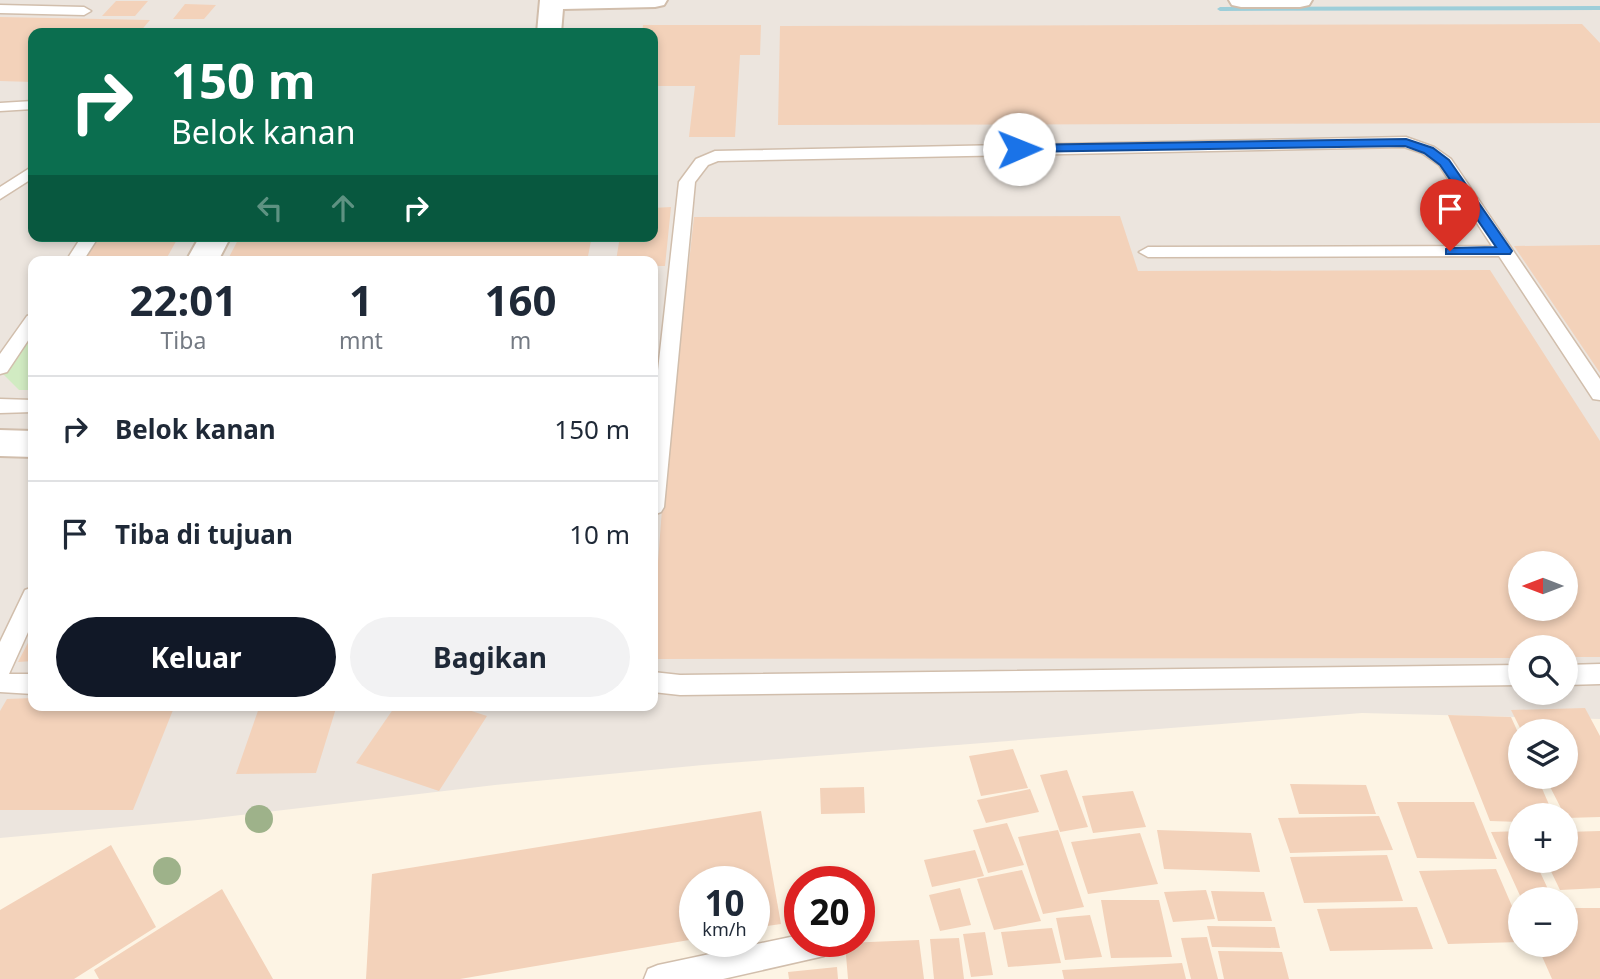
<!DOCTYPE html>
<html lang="id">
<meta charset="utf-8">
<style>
:root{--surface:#fff;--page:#f2f2f3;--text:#1f2937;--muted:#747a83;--line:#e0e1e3;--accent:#111827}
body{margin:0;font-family:"Noto Sans",sans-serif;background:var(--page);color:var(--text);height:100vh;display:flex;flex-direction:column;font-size:26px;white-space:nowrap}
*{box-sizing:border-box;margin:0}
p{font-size:23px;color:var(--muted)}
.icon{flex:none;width:38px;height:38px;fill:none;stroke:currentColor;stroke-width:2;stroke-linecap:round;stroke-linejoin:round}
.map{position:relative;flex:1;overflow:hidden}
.side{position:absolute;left:28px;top:256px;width:630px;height:455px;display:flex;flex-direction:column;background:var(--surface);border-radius:14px;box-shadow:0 4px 10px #0003}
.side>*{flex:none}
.banner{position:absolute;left:28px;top:28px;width:630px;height:214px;border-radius:14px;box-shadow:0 4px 10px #0003;background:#0b6e4f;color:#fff;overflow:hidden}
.needle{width:46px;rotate:270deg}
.controls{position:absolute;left:1508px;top:551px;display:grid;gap:14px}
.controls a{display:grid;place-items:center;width:70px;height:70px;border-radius:50%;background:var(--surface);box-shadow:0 4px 10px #0003;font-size:35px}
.speed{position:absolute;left:679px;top:866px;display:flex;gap:14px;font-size:35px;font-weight:700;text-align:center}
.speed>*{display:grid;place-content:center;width:91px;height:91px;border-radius:50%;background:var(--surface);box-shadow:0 4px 10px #0003;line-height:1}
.speed small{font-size:18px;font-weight:400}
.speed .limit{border:10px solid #d22;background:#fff;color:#111}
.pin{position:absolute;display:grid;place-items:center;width:60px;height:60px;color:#fff;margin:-72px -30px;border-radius:50% 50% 50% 0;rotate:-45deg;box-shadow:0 0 7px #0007}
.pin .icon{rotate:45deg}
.me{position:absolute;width:77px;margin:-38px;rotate:89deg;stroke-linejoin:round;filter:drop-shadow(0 0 5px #0008)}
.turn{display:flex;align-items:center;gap:24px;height:147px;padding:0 28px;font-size:32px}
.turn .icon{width:91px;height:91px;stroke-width:2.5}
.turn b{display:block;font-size:49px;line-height:60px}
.lanes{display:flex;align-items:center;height:66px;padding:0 28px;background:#0003;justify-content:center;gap:35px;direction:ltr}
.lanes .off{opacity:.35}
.eta{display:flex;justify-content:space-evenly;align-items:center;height:119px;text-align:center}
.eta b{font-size:42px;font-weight:700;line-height:49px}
.cta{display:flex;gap:14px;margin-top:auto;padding:14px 28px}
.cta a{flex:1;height:80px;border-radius:42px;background:var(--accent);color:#fff;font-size:28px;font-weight:700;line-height:80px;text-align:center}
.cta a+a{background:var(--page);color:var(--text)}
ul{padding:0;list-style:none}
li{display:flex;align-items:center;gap:21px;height:105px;padding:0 28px;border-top:2px solid var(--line)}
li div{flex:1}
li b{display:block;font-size:26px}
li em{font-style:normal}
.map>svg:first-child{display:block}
</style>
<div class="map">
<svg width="1600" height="979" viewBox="0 0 1600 979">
<rect width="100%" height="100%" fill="#fdf4e4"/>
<path fill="#ece5de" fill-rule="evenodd" d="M0 0H1600V719L1362 713 703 765 495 785 198 820 0 838ZM33 33H653V236H33ZM33 261H653V705H33ZM1521 564H1566V609H1521ZM1521 648H1566V693H1521Z"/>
<path fill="#d1ebc2" d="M33 325V364L28 372 33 377V390H19L3 374Z"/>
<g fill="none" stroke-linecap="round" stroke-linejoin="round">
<path fill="#9dced9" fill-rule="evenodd" d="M1600 6V10L1220 11 1217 9 1220 7Z"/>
</g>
<path fill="#f3d2ba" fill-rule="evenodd" d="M116 1H148L135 16H102Z
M185 4 216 5 204 19H173Z
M0 17 150 20 139 33H33V82L0 81Z
M1582 24 1600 43V123L778 125 780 26Z
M643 25H761L760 55H740L735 137H689L695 86H653V33H642Z
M671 207 665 266H653V261H616L620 236H653V208Z
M1120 216 1138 271 1490 270 1600 441V657H1566V648H1521V658L653 659V628L680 272H688L694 217ZM1521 564H1566V609H1521Z
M100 236H179L165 261H84Z
M240 236H592L587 261H227Z
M1600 245V373L1514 246Z
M33 633V661L18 662Z
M33 698V705H175L133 810H0V711L7 699Z
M260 705H337L316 773 236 774Z
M396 705H453L487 716 439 791 356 763Z
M1585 708 1600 736V817L1566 818 1545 777H1566V732H1522L1511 710Z
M1448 715 1511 717 1521 739V777H1537L1554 816H1521V822L1490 821Z
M1013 749 1028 788 981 796 969 756Z
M1067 770 1088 827 1060 832 1040 775Z
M1290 784 1366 785 1376 814H1299Z
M864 787 865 813 821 814 820 788Z
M1030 789 1039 812 986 823 977 800Z
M1133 791 1146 827 1093 833 1082 796Z
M1397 802H1474L1497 859 1417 858Z
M761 811 781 924 754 928V882H695V939L460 979H366L372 874Z
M1379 816 1393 850 1290 853 1278 818Z
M1007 823 1024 865 988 873 973 830Z
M1058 830 1084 907 1043 914 1018 837Z
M1157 830 1251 833 1260 872 1164 869Z
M1521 831V861H1535L1553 900H1522L1491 832Z
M1600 831V888L1560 890 1546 861H1566V832Z
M1140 833 1158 884 1088 894 1071 842Z
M111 845 156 927 74 979H0V910Z
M975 850 984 876 932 887 924 860Z
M1387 855 1403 901 1304 903 1290 857Z
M1496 869 1521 927V942L1448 944 1419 871Z
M1022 870 1041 921 994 930 977 879Z
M960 888 971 925 940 931 929 895Z
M222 889 273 979H99L94 970Z
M1206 890 1215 919 1173 922 1164 892Z
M1211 891 1264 892 1272 921H1218Z
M1101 900H1159L1172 957 1111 958Z
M1417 907 1433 949 1330 951 1317 909Z
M1566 908H1600V979H1552L1537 945H1566Z
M1090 915 1102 957 1065 960 1056 918Z
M1207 926 1275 927 1280 948 1212 947Z
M1052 928 1061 963 1008 967 1001 932Z
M985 932 993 975 971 977 963 934Z
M1207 937 1218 979H1191L1181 938Z
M959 938 964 979H934L930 939Z
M919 940 924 979H848L845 943Z
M1218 951 1282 952 1289 979H1224Z
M1182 963 1186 979H1064L1062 970Z
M837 967 838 979H789L788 972Z"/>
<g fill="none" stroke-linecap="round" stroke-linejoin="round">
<defs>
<path id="lane" d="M0 5 84 7 91 11 84 15 0 13Z
M33 101V109L0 111V103Z
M1406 137 1434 147 1451 159 1600 379V400L1593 399 1499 256 1148 257 1139 252 1148 247 1492 246 1439 165 1422 153 1404 147 718 161 708 165 695 182 664 507 661 512 653 515V415L679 182 696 159 715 151Z
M33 166V178L0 199V187Z
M82 236H99L83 261H66Z
M33 314V333L7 372 0 374V354L27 316Z
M0 399 33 400V412L0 413Z
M33 587V621L9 674H33V694L0 692V642L25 590Z
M1600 664V684L1566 685V665Z
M1521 665V685L680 695 653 692V672L680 675Z
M800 935V942H826L828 946 824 956 723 979H644L648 969 658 965Z"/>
<path id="street" d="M540 0H667L664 5 655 7 563 9 561 33H537Z
M1229 0H1312L1309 5 1300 7H1241L1232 5Z
M200 236H231L218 261H186Z
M0 430 33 431V457L0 456Z"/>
</defs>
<use href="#lane" stroke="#d1beac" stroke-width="3"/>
<use href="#street" stroke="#d1beac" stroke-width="4"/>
<use href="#lane" fill="#fff" fill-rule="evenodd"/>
<use href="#street" fill="#fff" fill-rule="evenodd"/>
</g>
<g fill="#9eb28a">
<circle cx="259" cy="819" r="14"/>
<circle cx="167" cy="871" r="14"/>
</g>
<path fill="#1a73e8" stroke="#114b97" stroke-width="2" d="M1406 139 1433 148 1449 160 1512 251 1510 254H1446V249L1450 248 1496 247 1440 165 1424 153 1405 146 1019 152 1013 149 1019 145Z"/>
</svg>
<div class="controls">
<a><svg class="needle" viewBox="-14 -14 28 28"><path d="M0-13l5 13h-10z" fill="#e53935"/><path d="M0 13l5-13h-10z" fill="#747a83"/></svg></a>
<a><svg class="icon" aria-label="search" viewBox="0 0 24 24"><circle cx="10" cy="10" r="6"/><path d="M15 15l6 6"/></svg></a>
<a><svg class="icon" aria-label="layers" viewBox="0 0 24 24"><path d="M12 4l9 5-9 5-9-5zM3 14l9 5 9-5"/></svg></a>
<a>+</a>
<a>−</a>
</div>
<div class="speed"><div>10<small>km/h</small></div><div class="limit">20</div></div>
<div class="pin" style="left:1450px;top:251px;background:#d93025"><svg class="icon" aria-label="arrive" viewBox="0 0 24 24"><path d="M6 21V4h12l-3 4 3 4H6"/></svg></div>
<svg class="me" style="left:1019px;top:149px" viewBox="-20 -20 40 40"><circle r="19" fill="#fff"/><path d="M0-13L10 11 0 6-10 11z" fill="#1a73e8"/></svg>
<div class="banner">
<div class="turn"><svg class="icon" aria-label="right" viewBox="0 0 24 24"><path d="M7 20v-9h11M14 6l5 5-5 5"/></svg><div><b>150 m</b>Belok kanan</div></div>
<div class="lanes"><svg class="icon off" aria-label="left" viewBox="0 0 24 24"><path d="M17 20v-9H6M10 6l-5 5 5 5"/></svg><svg class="icon off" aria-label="ahead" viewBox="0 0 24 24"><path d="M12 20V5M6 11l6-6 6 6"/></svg><svg class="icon" aria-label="right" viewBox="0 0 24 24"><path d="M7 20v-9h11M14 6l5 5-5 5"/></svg></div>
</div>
<section class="side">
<div class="eta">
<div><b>22:01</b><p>Tiba</p></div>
<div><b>1</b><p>mnt</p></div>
<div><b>160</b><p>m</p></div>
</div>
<ul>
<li><svg class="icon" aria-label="right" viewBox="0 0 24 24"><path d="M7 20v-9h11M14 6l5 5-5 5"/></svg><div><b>Belok kanan</b></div><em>150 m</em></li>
<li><svg class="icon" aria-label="arrive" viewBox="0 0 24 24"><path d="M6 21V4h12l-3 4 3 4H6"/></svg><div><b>Tiba di tujuan</b></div><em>10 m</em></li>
</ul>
<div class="cta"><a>Keluar</a><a>Bagikan</a></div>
</section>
</div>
